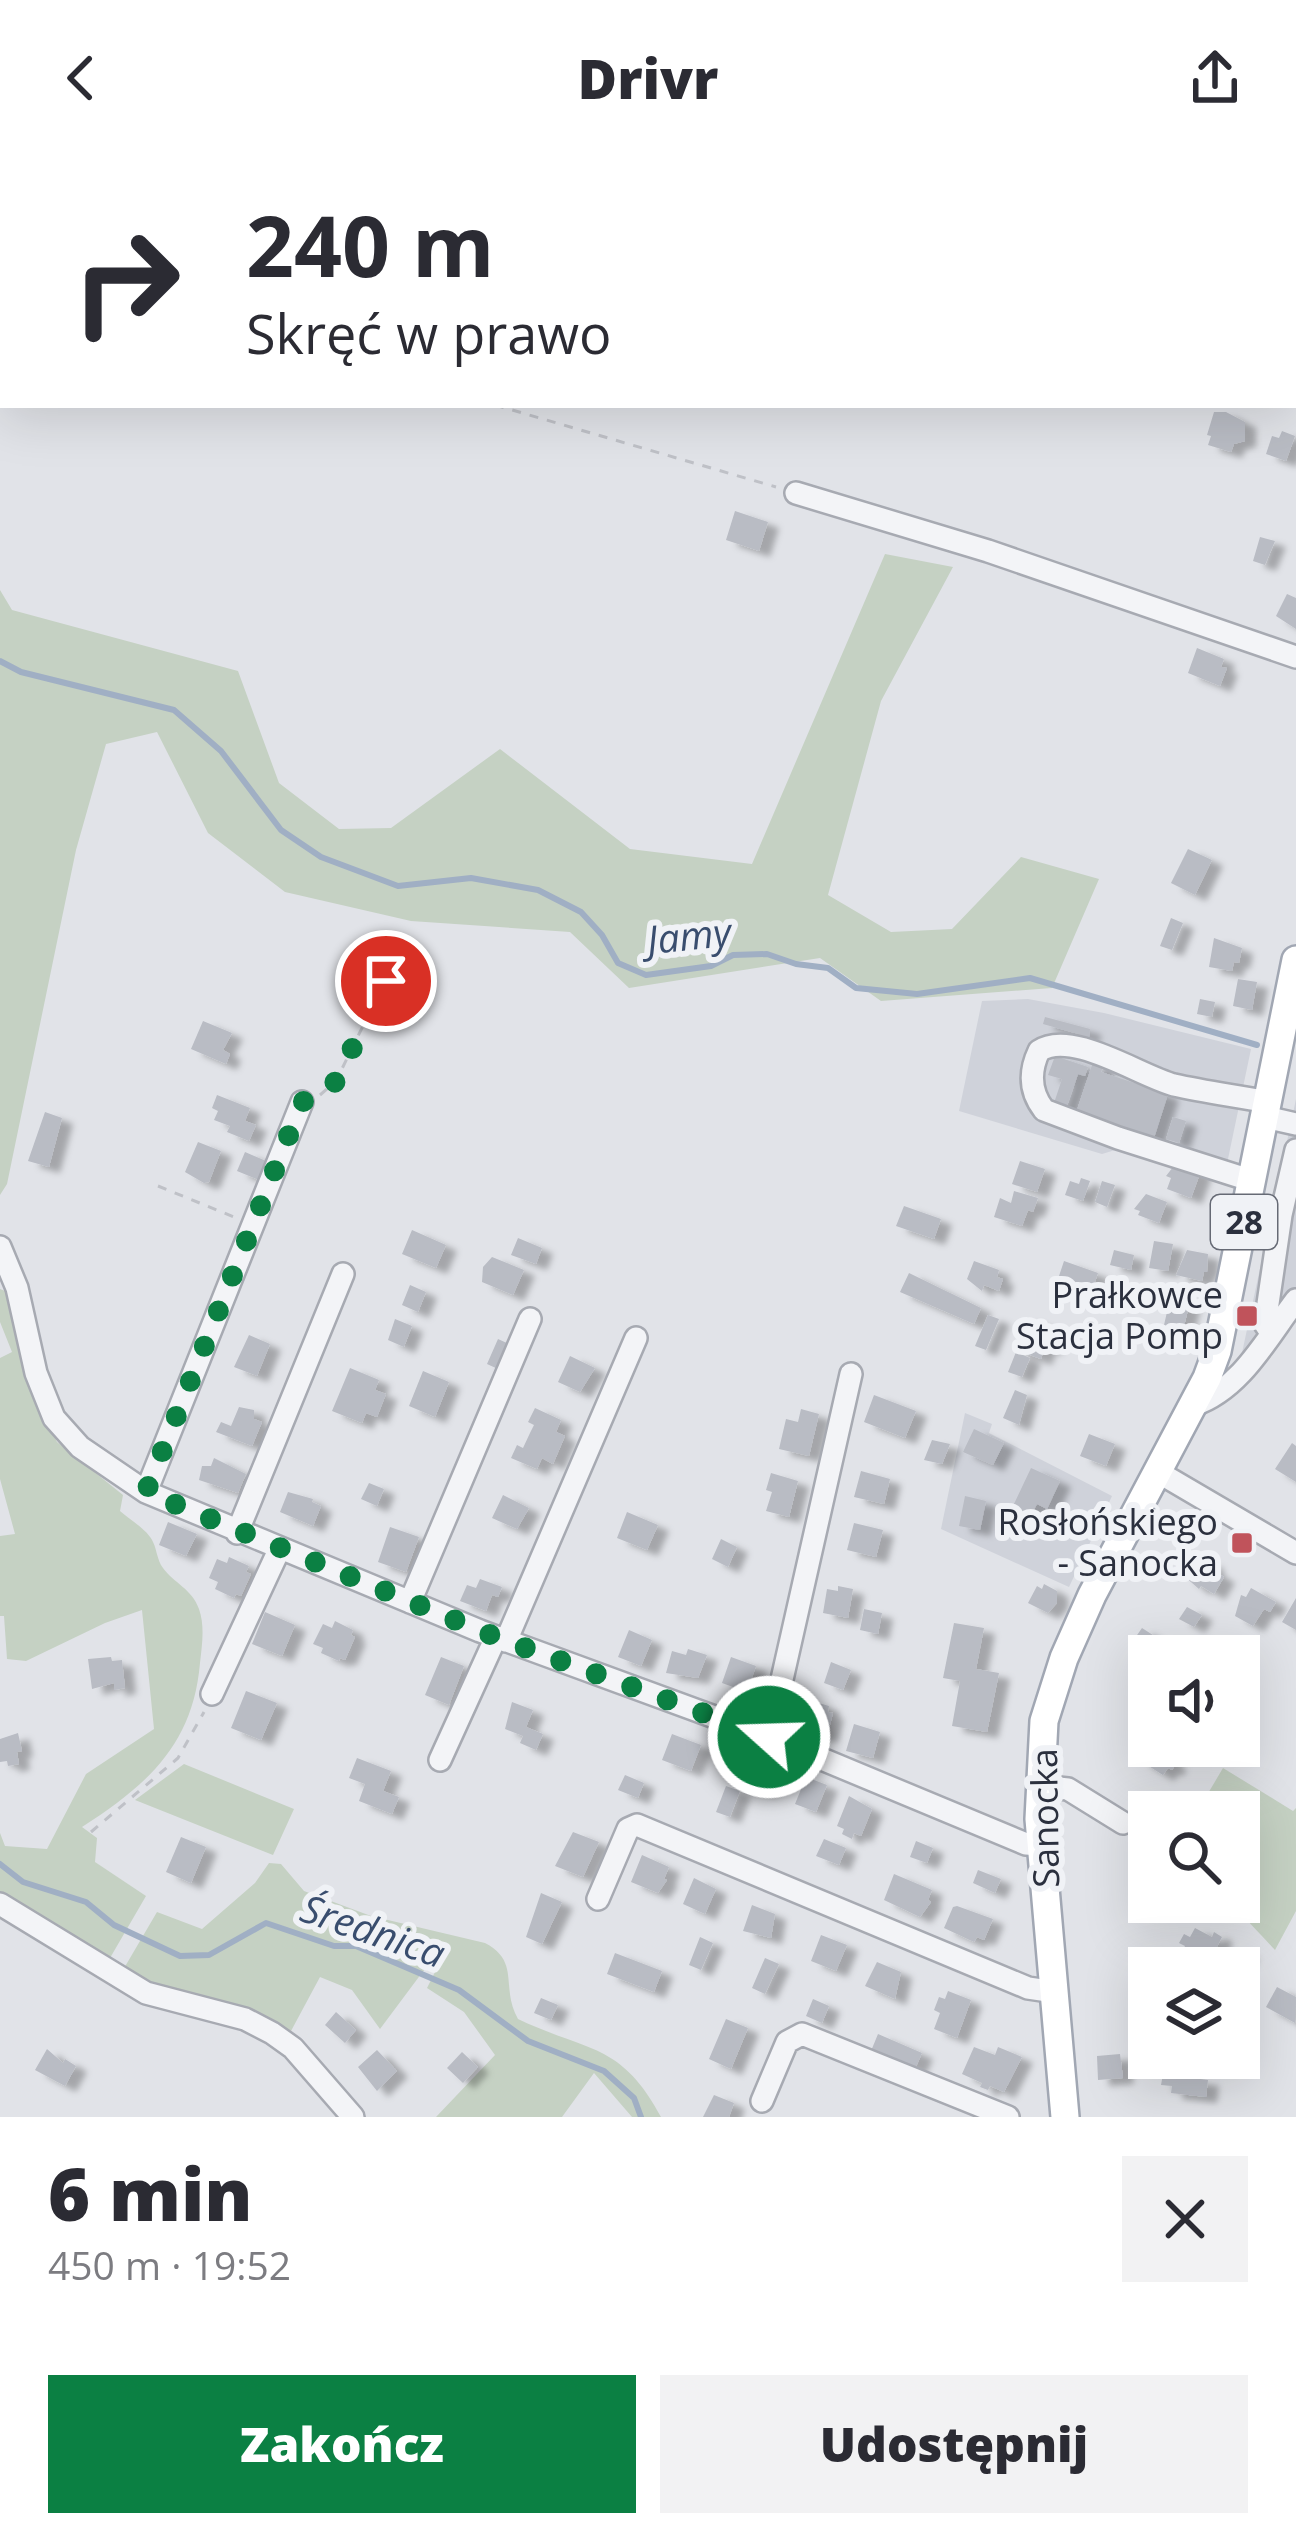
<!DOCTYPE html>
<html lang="pl">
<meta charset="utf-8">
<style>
:root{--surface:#fff;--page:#f2f2f3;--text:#2b2b33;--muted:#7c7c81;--accent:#0b8043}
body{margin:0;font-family:"Open Sans",sans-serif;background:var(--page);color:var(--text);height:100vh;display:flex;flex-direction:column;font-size:45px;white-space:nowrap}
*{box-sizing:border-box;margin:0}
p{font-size:39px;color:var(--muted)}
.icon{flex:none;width:66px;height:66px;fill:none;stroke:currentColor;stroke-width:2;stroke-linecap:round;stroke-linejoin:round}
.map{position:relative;height:1961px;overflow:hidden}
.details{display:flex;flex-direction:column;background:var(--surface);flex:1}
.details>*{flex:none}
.hud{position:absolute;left:0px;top:0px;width:1296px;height:252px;box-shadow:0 12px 48px #0002;background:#fff;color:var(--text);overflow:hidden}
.fabs{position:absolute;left:1128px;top:1479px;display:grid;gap:24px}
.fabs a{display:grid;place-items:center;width:132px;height:132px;border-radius:0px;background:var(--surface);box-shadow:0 12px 48px #0002;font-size:60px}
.pin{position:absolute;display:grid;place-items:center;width:102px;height:102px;color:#fff;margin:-51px;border:6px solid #fff;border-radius:50%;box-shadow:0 3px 12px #0007}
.me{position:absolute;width:132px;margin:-66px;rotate:290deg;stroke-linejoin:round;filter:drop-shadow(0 0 9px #0008)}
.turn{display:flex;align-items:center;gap:42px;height:252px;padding:0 48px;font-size:54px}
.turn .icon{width:156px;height:156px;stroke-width:2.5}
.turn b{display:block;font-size:84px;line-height:102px}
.round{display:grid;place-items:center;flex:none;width:126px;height:126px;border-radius:0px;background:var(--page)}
.head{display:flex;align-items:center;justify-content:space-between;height:204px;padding:0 48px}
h1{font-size:72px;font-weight:800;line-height:90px}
.button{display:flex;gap:24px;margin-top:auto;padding:24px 48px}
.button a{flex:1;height:138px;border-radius:0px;background:var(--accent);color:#fff;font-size:48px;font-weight:800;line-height:138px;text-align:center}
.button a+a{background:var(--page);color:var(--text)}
header{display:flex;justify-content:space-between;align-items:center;height:156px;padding:0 48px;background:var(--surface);font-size:54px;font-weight:800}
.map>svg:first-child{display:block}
</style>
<header><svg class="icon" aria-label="back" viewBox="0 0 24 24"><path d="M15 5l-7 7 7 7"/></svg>Drivr<svg class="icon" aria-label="share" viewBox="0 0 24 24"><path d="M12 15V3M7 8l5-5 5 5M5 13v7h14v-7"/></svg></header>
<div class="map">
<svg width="1296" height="1961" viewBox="0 0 1296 1961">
<defs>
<filter id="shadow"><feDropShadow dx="11" dy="6" stdDeviation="3" flood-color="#0004"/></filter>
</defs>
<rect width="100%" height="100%" fill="#e1e3e8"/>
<path fill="#cfd2da" d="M1028 843 1104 857 1251 893 1224 1022 1125 991 1102 998 959 955 982 845Z
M1296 943V1136L1246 1197H1242Z
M965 1257 992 1268 989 1277 1112 1340 1069 1431 941 1373Z"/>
<path fill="#c5d1c3" d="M885 398 953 411 881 545 828 739 891 776 952 773 1021 701 1099 723 1052 832 881 845 820 802 629 832 570 776 411 765 285 736 208 677 157 576 106 588 76 694 7 1028 0 1039V434L12 454 238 515 279 627 339 673 391 672 500 593 630 693 752 708Z
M0 1133 10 1137 38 1246 57 1286 123 1339 120 1355C130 1364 148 1374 153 1386 157 1394 157 1404 163 1412 174 1427 192 1433 199 1453 205 1470 202 1489 200 1507 193 1589 147 1629 82 1671L97 1682 95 1706 146 1740 110 1802 0 1742V1677L5 1690 47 1693 86 1618 154 1573 142 1454 105 1467 26 1505 7 1503 4 1460H0V1380L15 1378 0 1323V1202L12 1196 0 1166Z
M184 1608 294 1653 273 1699 135 1644Z
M1223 1612 1293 1655 1296 1652V1755L1275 1794 1230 1746H1239V1656H1197Z
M269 1707 281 1708 304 1735 371 1760 485 1787C521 1806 500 1831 518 1863 587 1896 621 1886 661 1961H632L594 1917 562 1961H436L495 1899 464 1856 427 1832 438 1810 430 1806 380 1873 352 1834 320 1821 291 1875C237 1847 177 1842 123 1814L157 1756 202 1773 255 1727Z"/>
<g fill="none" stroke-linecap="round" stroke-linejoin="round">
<path stroke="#a0afc4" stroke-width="6" d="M0 505 21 516 174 554 221 595 281 674 321 701 398 730 471 722 538 734 581 756 602 779 618 807 646 819 711 810 733 799 767 798 796 808 828 812 856 832 917 838 1030 822 1257 889
M0 1708 23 1726 86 1746 114 1769 180 1800 209 1799 266 1767 334 1790H356L459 1834 528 1885 604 1915 634 1942 641 1961"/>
</g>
<path fill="#b9bcc4" filter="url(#shadow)" d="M1214 256H1226L1245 266V285L1234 288 1231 296 1208 289 1211 280 1207 279Z
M1282 275 1295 280 1286 305 1266 298 1272 280 1279 282Z
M735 355 768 366 759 395 726 384Z
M1260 381 1275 385 1265 409 1253 405Z
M1287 438 1296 442V473L1276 460Z
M1197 492 1224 503 1221 511 1227 512 1220 530 1188 517Z
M1188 693 1212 704 1195 739 1171 727Z
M1171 762 1183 767 1172 794 1160 790Z
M1214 782 1242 792 1239 807 1234 806 1232 815 1209 811Z
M1238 823 1257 826 1252 854 1233 850Z
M1200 843 1215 846 1212 861 1197 858Z
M1045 861 1090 873 1089 881 1043 868Z
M203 865 232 877 223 894 230 898 226 908 191 893Z
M1055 900 1088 911 1085 920 1078 918 1067 950 1077 954 1093 906 1104 909 1101 916 1168 938 1153 985 1052 953 1062 923 1048 919Z
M217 939 250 952 245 965 256 969 249 985 227 976 230 970 214 964 218 955 212 952Z
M45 956 62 962 49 1011 28 1005Z
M1173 961 1186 965 1179 987 1166 983Z
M198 986 221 995 209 1026 204 1027 185 1016Z
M245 996 266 1005 259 1024 237 1015Z
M1020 1005 1045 1013 1037 1036 1012 1028Z
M1177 1006 1201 1015 1191 1042 1167 1033 1171 1022 1166 1020Z
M1081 1022 1090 1025 1083 1045 1065 1039 1070 1025 1079 1028Z
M1102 1025 1115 1029 1107 1051 1095 1046Z
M1014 1035 1038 1042 1033 1056 1028 1054 1022 1070 994 1061 1000 1042 1011 1047Z
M1146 1038 1167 1046 1159 1067 1138 1059 1140 1055 1134 1053Z
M904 1050 941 1063 934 1083 896 1070Z
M412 1074 446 1089 436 1112 402 1098Z
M518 1082 542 1092 536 1108 511 1099Z
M1154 1085 1173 1088 1168 1115 1149 1112Z
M1114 1094 1134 1099 1131 1114 1110 1109Z
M1187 1094 1208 1098 1207 1116H1204L1202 1125 1176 1119Z
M492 1101 524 1114 513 1139 482 1126 483 1111Z
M974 1105 999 1114 997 1121 1003 1123 999 1135 984 1129 982 1135 967 1123Z
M1064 1105 1098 1117 1090 1141 1056 1129Z
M909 1117 981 1152 974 1168 900 1136Z
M410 1129 426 1136 418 1156 402 1149Z
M1165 1140 1190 1146 1183 1174 1164 1169 1167 1156 1161 1154Z
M988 1159 999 1163 986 1194 975 1190Z
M1027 1161 1052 1171 1051 1193 1045 1191 1041 1203 1016 1194Z
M395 1163 412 1170 404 1191 388 1184Z
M249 1179 270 1188 257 1220 234 1211Z
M498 1183 509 1188 498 1213 487 1208Z
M1016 1196 1030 1202 1022 1221 1008 1216Z
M570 1200 595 1212 580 1236 558 1226Z
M350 1212 379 1224 375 1234 386 1238 377 1261 366 1257 362 1267 332 1255Z
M423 1215 449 1226 435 1261 409 1250Z
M1015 1234 1027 1239 1019 1269 1003 1262Z
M874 1239 916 1255 905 1282 864 1266Z
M239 1251 254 1254V1263L262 1266 252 1290 216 1276 221 1266 231 1270Z
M535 1252 561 1264 556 1276 565 1280 553 1308 542 1302 537 1313 511 1302 517 1289 523 1292 530 1277 534 1269 528 1266Z
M801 1253 819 1258 809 1300 779 1293 786 1263 798 1266Z
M974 1273 1004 1287 993 1309 963 1296Z
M1089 1278 1115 1288 1106 1310 1080 1300Z
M932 1284 950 1288 942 1308 924 1304Z
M1292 1287 1296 1290V1326L1275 1313Z
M214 1302 246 1318 238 1337 199 1324 202 1310H211Z
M1031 1312 1060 1325 1047 1353 1037 1348 1031 1359 1013 1350Z
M861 1315 890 1323 884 1348 854 1341Z
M771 1317 798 1325 789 1361 766 1355 772 1336 766 1334Z
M369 1327 384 1333 377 1350 361 1343Z
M288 1336 313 1343 312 1346 321 1350 313 1370 280 1356Z
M503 1339 529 1352 517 1373 492 1362Z
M965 1340 986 1345 980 1374 959 1370Z
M627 1356 658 1369 647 1394 617 1382Z
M168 1366 197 1378 186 1400 159 1389Z
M854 1367 883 1374 876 1401 847 1394Z
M390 1371 419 1381 406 1416 378 1406Z
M721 1383 737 1391 728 1411 712 1403Z
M229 1401 249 1410 246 1416 251 1418 241 1440 236 1438 234 1442 215 1433 218 1426 209 1422 217 1403 227 1407Z
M1194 1403 1203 1409 1211 1404 1214 1415 1224 1421 1214 1438 1201 1430 1199 1433 1184 1420Z
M480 1423 502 1431 498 1441 492 1439 486 1455 460 1445 467 1429 476 1432Z
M1044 1428 1057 1435V1447L1048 1457 1028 1447 1037 1430 1042 1433Z
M838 1430 853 1433 848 1462 823 1457 827 1433 838 1435Z
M1251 1432 1276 1446 1270 1456 1264 1453 1253 1470 1235 1460 1241 1439 1246 1441Z
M1296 1442V1474L1282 1466Z
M1187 1451 1202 1459 1194 1471 1179 1463Z
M864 1453 882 1457 878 1478 860 1474Z
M265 1456 295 1469 282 1500 252 1488Z
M335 1465 353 1474 351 1479 355 1481 345 1504 340 1502 339 1505 321 1497 323 1492 313 1488 323 1468 332 1472Z
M954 1467 984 1472 976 1513 999 1517 987 1576 952 1570 960 1525 943 1522Z
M1142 1472 1173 1492 1168 1500H1149V1513L1140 1507 1143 1502 1128 1492Z
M629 1474 652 1484 641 1510 618 1501Z
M688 1493 707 1499 698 1522 666 1517 672 1495 686 1499Z
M111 1501 112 1505 122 1504 125 1532 114 1534V1527L92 1533 88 1503Z
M441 1501 464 1510 449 1549 425 1539Z
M731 1501 756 1510 747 1536 722 1527Z
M831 1506 851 1514 843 1534 824 1527Z
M246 1535 277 1547 261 1584 231 1572Z
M812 1545 829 1550 828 1556 833 1557 827 1581 804 1575Z
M512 1546 533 1554 526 1571 543 1578 536 1594 520 1587 523 1580 505 1573Z
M854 1568 880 1576 873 1602 846 1595Z
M18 1577 22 1595 17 1596 19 1608 8 1610 7 1605 0 1606V1583Z
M672 1578 701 1589 691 1615 662 1604Z
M1148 1590H1164L1174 1597 1169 1604 1176 1608 1172 1614 1168 1612 1163 1619 1139 1604Z
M754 1600 775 1607 766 1635 744 1628Z
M357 1602 391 1615 383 1635 399 1641 392 1658 359 1645 365 1628 349 1622Z
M625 1619 644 1627 638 1642 618 1634Z
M806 1621 827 1629 816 1656 795 1648Z
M726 1630 740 1635 730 1661 716 1656Z
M1151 1638 1168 1649 1164 1656H1149V1661L1140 1656 1143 1650 1140 1648Z
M849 1640 872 1653 861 1680 854 1677 852 1683 842 1678 844 1673 837 1670Z
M573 1676 599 1686 583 1721 555 1710Z
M181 1681 206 1691 191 1727 166 1716Z
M824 1683 846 1692 839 1709 816 1700Z
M916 1685 933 1692 927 1707 910 1701Z
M642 1699 669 1711 664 1723 667 1724 658 1737 631 1726Z
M978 1714 1001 1723 995 1737 973 1727Z
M894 1718 932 1734 928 1744 931 1746 920 1761 884 1744Z
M694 1722 716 1733 705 1758 683 1748Z
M541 1737 562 1746 542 1788 526 1781Z
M752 1749 775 1758 771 1782 743 1775Z
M957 1750 993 1763 984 1784 977 1781 974 1786 944 1772 953 1751Z
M1195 1772 1212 1781 1214 1776 1222 1781 1206 1812 1179 1802 1185 1790 1179 1787 1184 1778 1190 1781Z
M821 1779 847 1789 836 1815 811 1805Z
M700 1781 713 1787 701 1814 689 1809Z
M1236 1791 1248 1797 1240 1812H1225Z
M615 1797 662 1815 654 1836 607 1818Z
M765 1802 779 1808 765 1838 752 1832Z
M877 1806 901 1816 895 1843 865 1830Z
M1277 1831 1296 1841 1295 1867 1266 1851Z
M948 1835 971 1844 957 1882 934 1873 940 1857 934 1854 939 1841 945 1843Z
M541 1842 558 1849 551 1864 534 1857Z
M813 1843 829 1850 822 1867 806 1860Z
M336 1856 356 1874 345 1887 325 1869Z
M726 1863 748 1872 731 1913 709 1903Z
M878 1878 922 1897 915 1913 871 1895Z
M974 1891 995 1899 998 1891 1022 1901 1004 1936 990 1930 988 1934 980 1931 982 1927 962 1918Z
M47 1893 63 1907 65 1903 76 1910 65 1930 35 1914Z
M377 1894 397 1915 377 1935 358 1911Z
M462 1896 478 1911 463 1927 447 1912Z
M1120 1898 1123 1922 1098 1924 1097 1900Z
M1163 1918 1208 1924 1206 1941 1171 1937 1172 1930 1161 1929Z
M714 1939 734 1947 729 1961H703Z"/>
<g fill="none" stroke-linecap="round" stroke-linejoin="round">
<defs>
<path id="minor" d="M956 0 967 3
M1293 108 1296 109
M796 337 988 395 1296 501
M1265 961 1296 968
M1253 1025 1118 982 1044 954C1030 936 1029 916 1039 895 1071 873 1140 920 1174 929 1205 936 1237 940 1268 946
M0 1091 17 1132 36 1217 54 1262 80 1291 146 1336 480 1475 769 1581 1026 1688 1041 1689
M1271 1177 1265 1168 1281 1059 1296 994
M1194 1249C1241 1233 1267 1182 1296 1144
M1158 1316 1296 1397
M146 1336 302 946
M237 1377 343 1118
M410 1446 530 1163
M506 1485 636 1182
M212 1538 279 1394
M769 1581 851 1218
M440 1604 496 1481
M1039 1630 1068 1633 1123 1667
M598 1743 628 1673 637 1669 1028 1832 1055 1836
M0 1748 146 1837 245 1863 272 1877 293 1892 353 1961
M762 1945 787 1886 802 1878 1008 1961"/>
<path id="major" d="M1065 1961 1039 1663 1044 1565 1064 1502 1092 1439 1207 1222 1217 1195 1296 804"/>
</defs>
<use href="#minor" stroke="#a7aab2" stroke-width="26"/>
<use href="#major" stroke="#a1a7b3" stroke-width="32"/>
<path stroke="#bfc1c7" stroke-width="3" stroke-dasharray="9 9" stroke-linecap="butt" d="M0 76 3 78
M495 249 776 331
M320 939 336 925 385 825
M158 1030 234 1061
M91 1676 178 1602 204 1556"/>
<use href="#minor" stroke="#f3f4f7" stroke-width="21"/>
<use href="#major" stroke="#fff" stroke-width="27"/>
</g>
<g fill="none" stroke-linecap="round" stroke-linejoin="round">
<path stroke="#0b8043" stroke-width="21" stroke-dasharray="0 37.8" d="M386 825 336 925 325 937 302 946 146 1336 496 1481 769 1581"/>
</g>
<g fill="#c0535b" stroke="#f0f2f6" stroke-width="4.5">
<rect x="1235" y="1148" width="24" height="24" rx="6"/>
<rect x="1230" y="1375" width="24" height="24" rx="6"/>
</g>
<g text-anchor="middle" stroke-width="12" stroke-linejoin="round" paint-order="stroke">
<rect fill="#f0f2f6" stroke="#666a75" stroke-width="3" x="1211" y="1039" width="66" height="54" rx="9"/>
<g font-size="33" font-weight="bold" fill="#2b303e">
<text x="1244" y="1078">28</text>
</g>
<g font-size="36" fill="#2b303e" stroke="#f0f2f6" text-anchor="end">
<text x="1223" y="1152">Prałkowce<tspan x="1223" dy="41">Stacja Pomp</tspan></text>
<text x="1218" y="1379">Rosłońskiego<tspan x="1218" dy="41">- Sanocka</tspan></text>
</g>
<g font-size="36" fill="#2b303e" stroke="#f0f2f6">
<text transform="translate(1045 1662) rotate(-91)" y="13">Sanocka</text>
</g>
<g font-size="39" font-style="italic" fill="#394d6e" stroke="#f0f2f6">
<text transform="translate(689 780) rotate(-6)" y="14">Jamy</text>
<text transform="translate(373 1775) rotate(19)" y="14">Średnica</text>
</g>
</g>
</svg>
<div class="fabs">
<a><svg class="icon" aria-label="sound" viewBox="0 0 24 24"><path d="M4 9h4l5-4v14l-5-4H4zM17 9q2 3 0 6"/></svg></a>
<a><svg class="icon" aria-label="search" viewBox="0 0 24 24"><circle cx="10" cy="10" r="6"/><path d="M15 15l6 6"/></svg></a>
<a><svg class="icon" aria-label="layers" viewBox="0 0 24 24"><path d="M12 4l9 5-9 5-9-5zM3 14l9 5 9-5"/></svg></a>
</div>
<div class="pin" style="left:386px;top:825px;background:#d93025"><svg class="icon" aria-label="arrive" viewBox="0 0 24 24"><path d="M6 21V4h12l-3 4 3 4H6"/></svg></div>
<svg class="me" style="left:769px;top:1581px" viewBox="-20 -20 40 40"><circle r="17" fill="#0b8043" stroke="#fff" stroke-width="3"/><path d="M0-11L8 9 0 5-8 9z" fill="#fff"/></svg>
<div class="hud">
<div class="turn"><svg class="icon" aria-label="right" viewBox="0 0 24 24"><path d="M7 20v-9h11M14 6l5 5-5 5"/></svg><div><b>240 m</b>Skręć w prawo</div></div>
</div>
</div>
<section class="details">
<div class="head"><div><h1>6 min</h1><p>450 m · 19:52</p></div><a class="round"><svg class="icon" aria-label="close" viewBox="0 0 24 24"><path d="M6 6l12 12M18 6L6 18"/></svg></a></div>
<div class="button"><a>Zakończ</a><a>Udostępnij</a></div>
</section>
